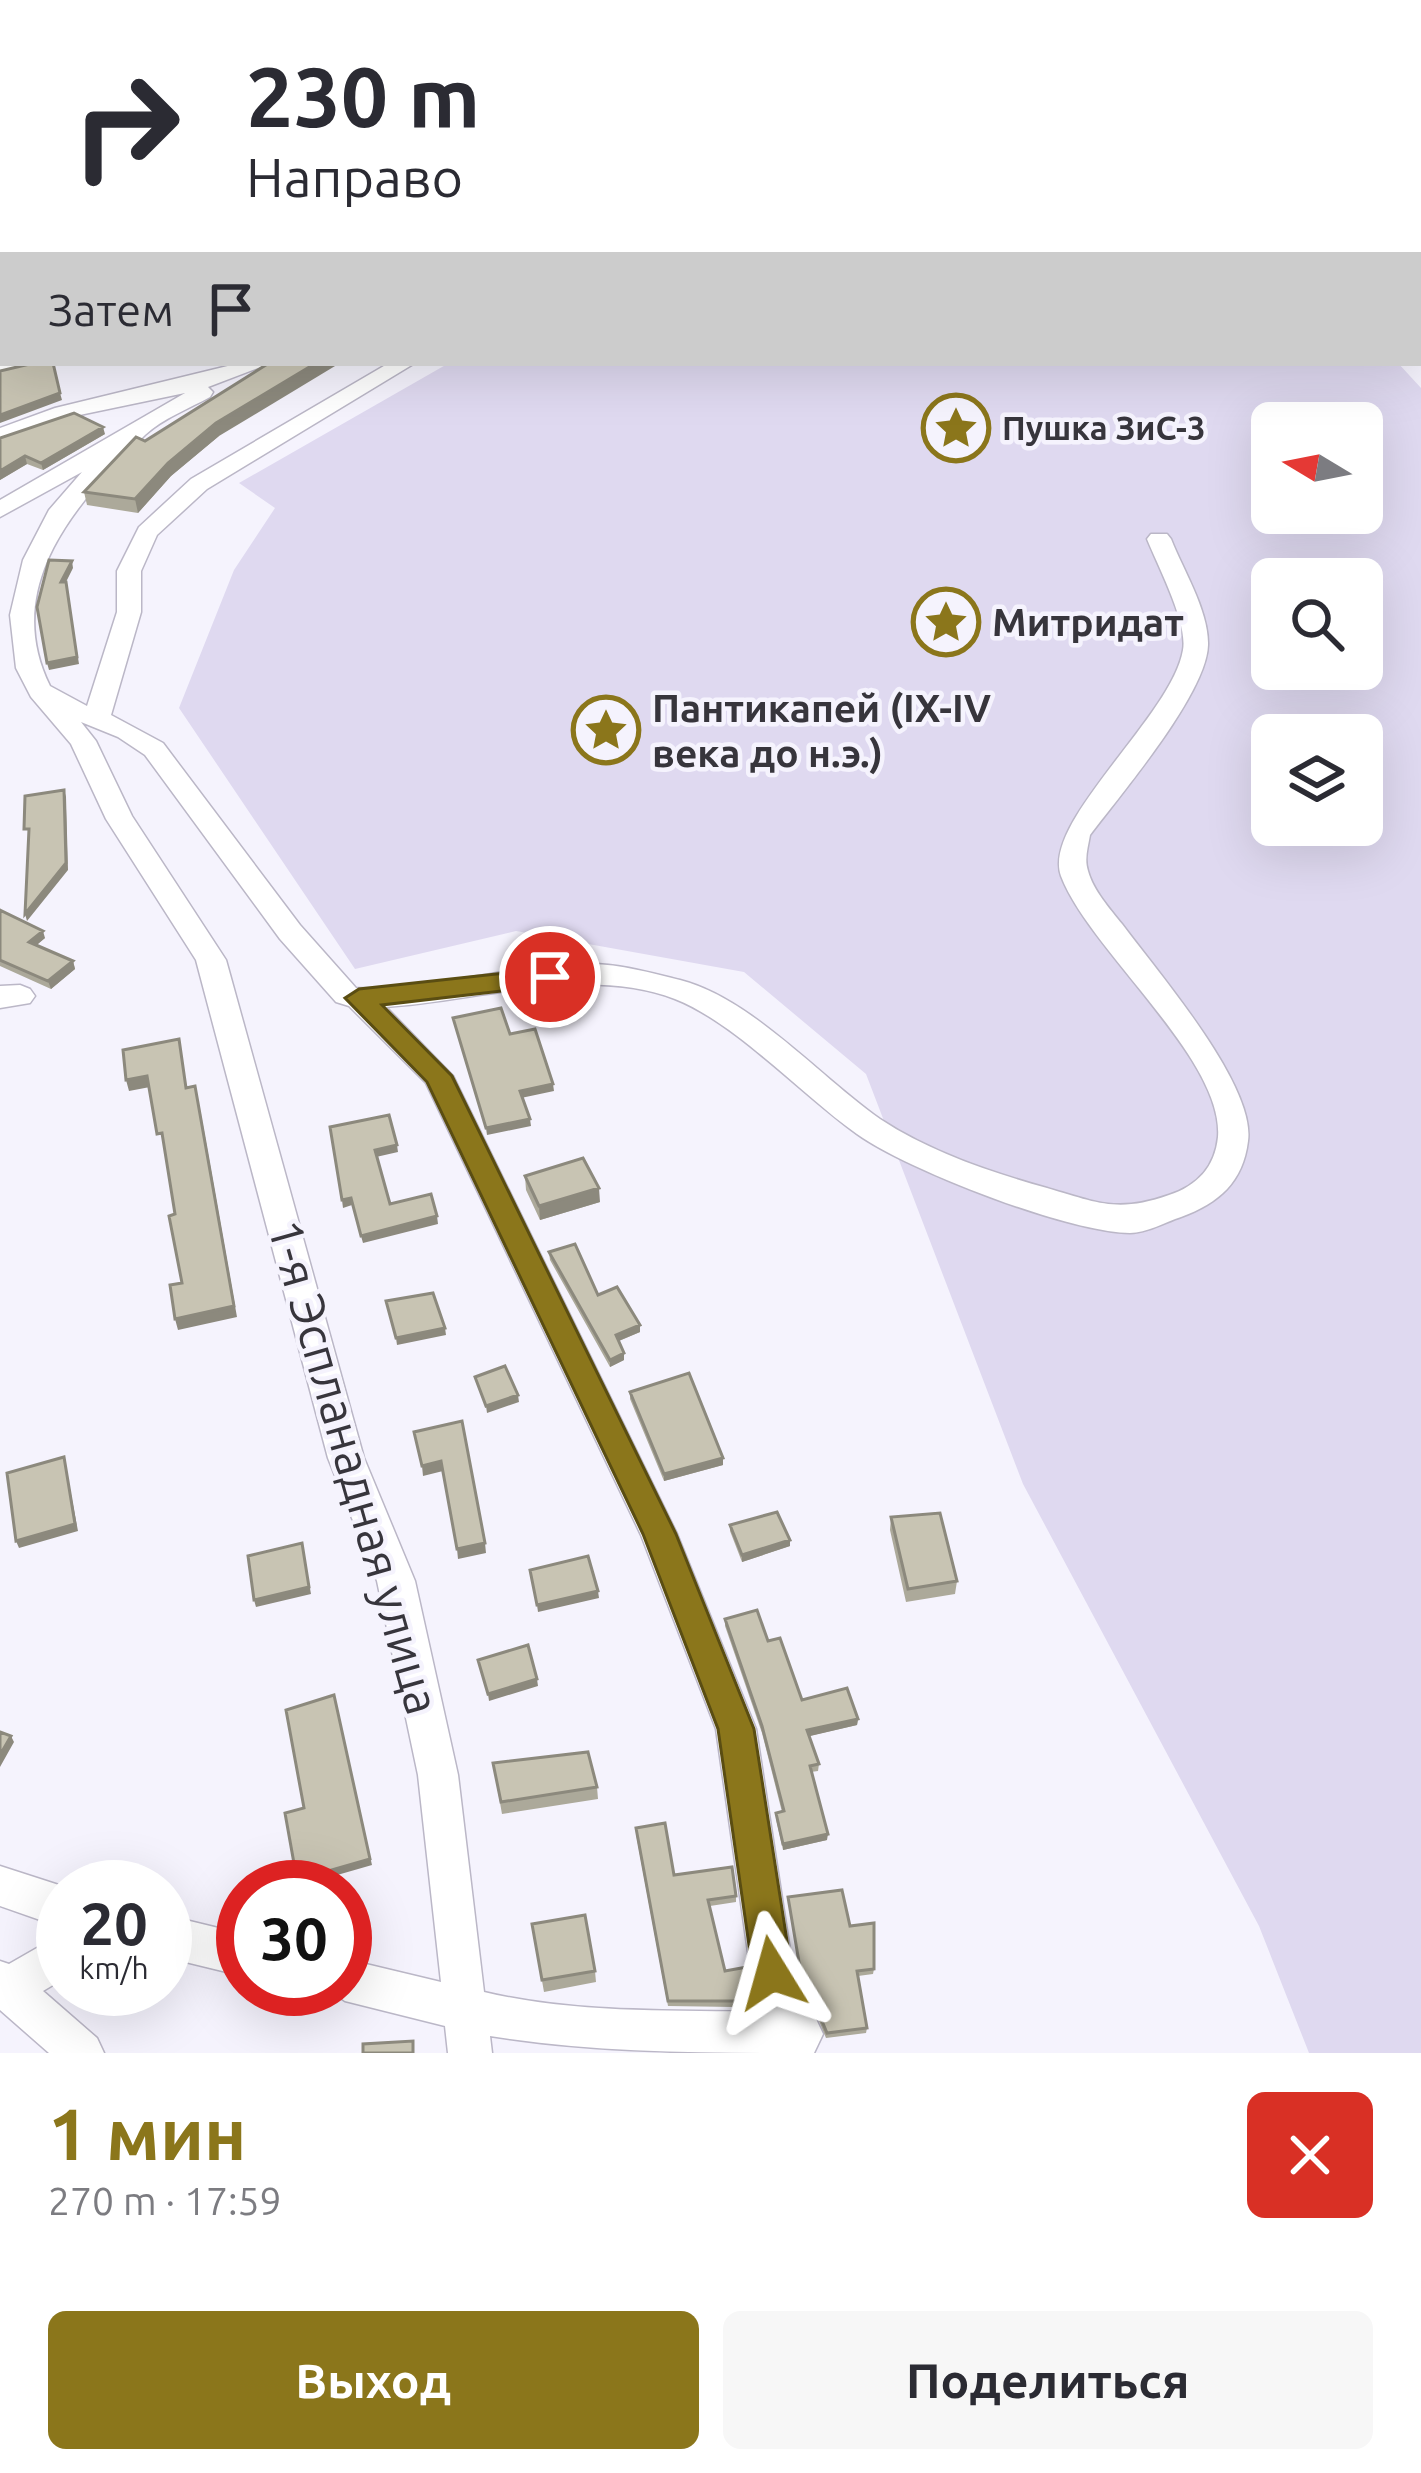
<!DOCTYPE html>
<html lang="ru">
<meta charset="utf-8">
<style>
:root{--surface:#fff;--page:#f7f7f7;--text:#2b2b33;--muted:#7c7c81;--accent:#8b761b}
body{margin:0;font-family:Ubuntu,sans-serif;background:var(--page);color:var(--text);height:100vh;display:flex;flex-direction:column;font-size:45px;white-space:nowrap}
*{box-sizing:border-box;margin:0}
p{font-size:39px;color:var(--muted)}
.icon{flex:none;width:66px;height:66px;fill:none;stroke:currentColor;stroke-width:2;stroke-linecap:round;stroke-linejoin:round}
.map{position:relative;height:2053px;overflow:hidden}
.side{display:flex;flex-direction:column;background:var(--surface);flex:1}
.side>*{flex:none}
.banner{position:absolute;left:0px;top:0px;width:1422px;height:366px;box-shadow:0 12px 48px #0002;background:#fff;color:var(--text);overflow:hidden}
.needle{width:78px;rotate:280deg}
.tools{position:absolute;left:1251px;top:402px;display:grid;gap:24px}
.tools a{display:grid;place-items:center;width:132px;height:132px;border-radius:18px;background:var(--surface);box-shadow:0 12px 48px #0002;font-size:60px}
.speed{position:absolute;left:36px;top:1860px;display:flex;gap:24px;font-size:60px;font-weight:700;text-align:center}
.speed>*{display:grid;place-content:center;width:156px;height:156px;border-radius:50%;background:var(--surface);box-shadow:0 12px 48px #0002;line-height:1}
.speed small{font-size:30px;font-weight:400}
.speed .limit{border:18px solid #d22;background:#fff;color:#111}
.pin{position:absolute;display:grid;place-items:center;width:102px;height:102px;color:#fff;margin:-51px;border:6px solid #fff;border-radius:50%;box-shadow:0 3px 12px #0007}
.me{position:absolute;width:132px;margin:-66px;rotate:352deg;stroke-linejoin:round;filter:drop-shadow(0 0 9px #0008)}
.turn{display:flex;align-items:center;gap:42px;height:252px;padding:0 48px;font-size:54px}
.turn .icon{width:156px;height:156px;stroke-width:2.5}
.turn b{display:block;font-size:84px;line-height:102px}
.then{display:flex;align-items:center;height:114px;padding:0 48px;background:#0003;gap:24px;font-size:45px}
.round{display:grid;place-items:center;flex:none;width:126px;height:126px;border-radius:18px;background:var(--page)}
.headline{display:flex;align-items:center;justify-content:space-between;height:204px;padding:0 48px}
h1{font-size:72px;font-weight:600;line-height:90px;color:var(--accent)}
.primary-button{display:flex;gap:24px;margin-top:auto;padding:24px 48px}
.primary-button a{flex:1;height:138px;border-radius:18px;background:var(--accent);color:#fff;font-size:48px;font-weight:600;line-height:138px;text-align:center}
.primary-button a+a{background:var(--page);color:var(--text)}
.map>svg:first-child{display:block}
</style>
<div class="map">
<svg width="1421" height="2053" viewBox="0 0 1421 2053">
<rect width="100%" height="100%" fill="#f5f3fd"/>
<path fill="#dfd9f0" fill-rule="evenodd" d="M449 363H1398L1421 388V2053H1309L1259 1926 1023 1484 866 1074 744 972 516 931 355 969 179 708 234 570 275 508 239 483ZM1272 423H1362V513H1272ZM1272 579H1362V669H1272ZM1272 735H1362V825H1272Z"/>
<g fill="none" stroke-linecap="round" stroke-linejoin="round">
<defs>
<path id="minor" d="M0 0H10L2 5Z
M596 0H613L615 3H598Z
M720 0H737L739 3H722Z
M1419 310H1421V323H1419Z
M0 362 3 363H42L0 374Z
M240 363H271L208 387 213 392 210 397C190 408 162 419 145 435 78 501 0 585 50 686L87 706 117 612V571L139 527 191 479 389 363H415L207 489 157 535 141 571V612L111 715 163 743 300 925 356 988C435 991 513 963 591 964 620 964 651 973 680 980 751 998 820 1077 880 1119 930 1152 990 1172 1047 1188 1098 1203 1118 1213 1169 1195 1197 1186 1215 1167 1218 1137 1224 1059 1089 950 1061 876 1041 822 1172 716 1183 650 1188 623 1158 566 1147 539L1151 534H1167L1171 539C1183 570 1209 611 1208 645 1207 693 1121 794 1090 835 1088 847 1084 859 1088 871 1093 890 1110 909 1122 924 1156 970 1256 1085 1248 1141 1243 1182 1219 1203 1181 1217 1166 1222 1146 1233 1130 1233 1070 1233 907 1170 857 1134 802 1095 736 1023 675 999 586 965 478 1001 386 1007L453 1076 677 1534 756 1729 793 1970 823 2034 814 2053C707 2053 595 2053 490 2036L492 2053H448L445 2026 345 2001 327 1989H345V1959L441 1982 418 1775 377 1581 328 1458 196 960 106 819 71 744 31 697 16 668 10 615 23 560 49 510 82 472 0 517V500L185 393 70 417 0 443V428L55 408ZM81 722 118 737 145 755 280 939 336 1002 349 1006 426 1083 641 1535 716 1729 751 1973 768 2012C673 2010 577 2014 484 1992L458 1775 415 1581 364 1458 226 960 132 816 96 741Z
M20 985 30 989 35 996 30 1003 0 1008V986Z
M0 1866 65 1887 63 1928 0 1906Z
M165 1915 243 1934V1976L165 1957Z
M63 1933V1979L43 1991 97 2038 104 2053H49L0 2010V1961L9 1964Z"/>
<path id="major" d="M1035 0H1063L1065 3H1037Z"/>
</defs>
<use href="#minor" stroke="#bbb7c7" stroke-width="3"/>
<use href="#major" stroke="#bbb7c7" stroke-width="3"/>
<use href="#minor" fill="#fff" fill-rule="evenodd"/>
<use href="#major" fill="#fff" fill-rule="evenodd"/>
</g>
<path fill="#aca99a" d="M3 32V156L0 155V94L2 89 0 88V33Z
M1419 137 1421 138V195L1419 194Z
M1421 331V365L1419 363V333Z
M105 434 43 470 27 464 0 480V438Z
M219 436 171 476 138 513 87 505 84 492 145 441Z
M0 910 45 938 36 945 73 961 75 969 51 989 0 966Z
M525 1176 600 1202 540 1220 526 1190Z
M549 1252 598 1295 640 1325V1332L619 1341 624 1360 610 1367 550 1260Z
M630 1392 723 1465 664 1481 630 1399Z
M891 1517 957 1581 955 1594 906 1602 890 1530Z
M730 1525 790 1546 742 1562 730 1531Z
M725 1619 768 1641 802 1700 858 1719 857 1725 809 1736 819 1764 818 1771 811 1772 827 1840 783 1850 776 1819V1813L782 1812 762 1733 725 1626Z
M493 1763 597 1787 598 1799 502 1814Z
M636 1834 674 1875 736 1896V1902L710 1906 725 1971 759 1996 758 2001 734 2007 668 2006Z
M788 1897 850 1926 874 1969 873 1974 858 1976 867 2028 866 2033 826 2038 800 1974Z
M532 1924 595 1971 596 1982 544 1992Z"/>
<path fill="#8c897d" d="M954 0H998L986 3H943Z
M1199 0H1222L1210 3H1187Z
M316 363H340L219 436 171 476 138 513 135 499 168 463 216 423Z
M60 393 62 400 0 423V415Z
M103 427 105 434 43 470 41 463Z
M25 456 27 464 0 480V471Z
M72 561 73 568 66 582 79 664 49 670 47 663 61 582Z
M64 790 66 797 68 870 27 921 25 914Z
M43 931 45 938 31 950 29 942Z
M73 961 75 969 51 989 48 981Z
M147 1076 150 1087 129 1091 126 1080Z
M553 1084 554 1091 521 1098 520 1091Z
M198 1097 237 1317 178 1330 175 1319 234 1306Z
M530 1119 531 1126 487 1135 486 1128Z
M397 1145 398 1152 376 1157 375 1150Z
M599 1188 600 1202 540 1220 539 1206Z
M351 1198 352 1205 343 1208 342 1200Z
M437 1216 438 1224 363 1243 361 1236Z
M640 1325V1332L616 1342V1335Z
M445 1328 446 1335 397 1345 396 1338Z
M624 1353V1360L610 1367V1360Z
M518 1395 519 1402 487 1413 486 1406Z
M64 1457 78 1531 19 1548 16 1541Z
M723 1458V1465L664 1481V1474Z
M441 1461 443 1471 423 1476 422 1466Z
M790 1540V1546L742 1562V1555Z
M302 1543 311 1594 256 1607 254 1600Z
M485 1543 486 1553 458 1559 457 1549Z
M598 1591 599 1598 538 1612 537 1605Z
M537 1679 538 1686 489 1701 488 1694Z
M334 1695 372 1865 299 1886 297 1880Z
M858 1719 857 1725 806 1737 807 1730Z
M11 1736 14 1742 0 1767V1755Z
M828 1834 827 1840 783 1850V1844Z
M759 1996 758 2001 734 2007V2001Z"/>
<path fill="#c8c4b3" stroke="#8c897d" stroke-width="3" d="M33 0H307L308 3H37Z
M742 0H791V3H745Z
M800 0H954L943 3H799Z
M1163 0H1199L1187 3H1168Z
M3 32V80L0 78V32Z
M3 86V145L0 144V94Z
M1419 137 1421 138V170L1419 169Z
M0 160H3V178L0 179Z
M3 222V252L0 251V223Z
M0 267H3V294L0 291Z
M34 363H53L60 393 0 415V371Z
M269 363H316L216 423 168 463 135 499 84 492 136 437 145 441Z
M74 413 103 427 41 463 25 456 0 471V438Z
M49 560 72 561 61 582H66L77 657 47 663 37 607Z
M64 790 66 863 25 914 29 829H24L25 796Z
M0 910 43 931 29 942 73 961 48 981 0 960Z
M501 1008 510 1034 535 1029 553 1084 520 1091 530 1119 486 1128 453 1018Z
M179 1039 186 1088 195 1086 234 1306 175 1319 170 1285 182 1283 169 1216 175 1214 162 1133 157 1134 147 1076 126 1080 123 1050Z
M389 1115 397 1145 375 1150 390 1204 431 1194 437 1216 361 1236 351 1198 342 1200 330 1127Z
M583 1158 599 1188 539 1206 525 1176Z
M575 1244 598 1295 617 1287 640 1325 616 1335 624 1353 610 1360 549 1252Z
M433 1293 445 1328 396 1338 386 1301Z
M505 1366 518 1395 486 1406 475 1377Z
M689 1373 723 1458 664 1474 630 1392Z
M462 1421 485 1543 457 1549 441 1461 422 1466 414 1432Z
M64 1457 75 1524 16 1541 7 1473Z
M777 1512 790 1540 742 1555 730 1525Z
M940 1513 957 1581 908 1589 891 1517Z
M302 1543 309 1587 254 1600 248 1556Z
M588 1556 598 1591 537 1605 530 1570Z
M757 1610 768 1641 780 1638 802 1700 847 1688 858 1719 807 1730 819 1764 810 1766 828 1834 783 1844 776 1813 784 1811 762 1726 725 1619Z
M528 1645 537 1679 488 1694 478 1660Z
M334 1695 370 1859 297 1880 285 1813 304 1808 286 1710Z
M0 1732 11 1736 0 1755Z
M588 1752 597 1787 501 1802 493 1763Z
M665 1823 674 1875 732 1867 736 1896 708 1900 725 1971 747 1967 759 1996 734 2001H668L636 1828Z
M842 1890 850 1926 874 1923V1969L857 1971 867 2028 827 2033 800 1968 788 1897Z
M585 1915 595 1971 542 1980 532 1924Z
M413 2041V2053H363V2044Z"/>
<path fill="#8b761b" stroke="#5a4d12" stroke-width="3" d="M550 968 564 977 560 984 382 1005 452 1076 676 1534 754 1729 792 1973 786 1987 772 1993 759 1987 753 1973 718 1729 643 1534 427 1082 345 998 359 989Z"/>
<defs>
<symbol id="sight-ring" viewBox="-11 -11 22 22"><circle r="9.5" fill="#f5f3fd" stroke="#8b761b" stroke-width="1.5"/><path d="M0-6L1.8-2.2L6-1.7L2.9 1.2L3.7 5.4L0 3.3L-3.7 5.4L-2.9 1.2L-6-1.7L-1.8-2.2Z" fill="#8b761b"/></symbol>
</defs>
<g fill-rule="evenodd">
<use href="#sight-ring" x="918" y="390" width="76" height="76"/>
<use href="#sight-ring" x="908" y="584" width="76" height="76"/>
<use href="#sight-ring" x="568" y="692" width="76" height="76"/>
</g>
<g text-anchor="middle" stroke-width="9" stroke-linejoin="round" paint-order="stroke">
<g font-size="33" font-weight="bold" fill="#37353c" stroke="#f5f3fd" text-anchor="start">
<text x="1002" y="440">Пушка ЗиС-3</text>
</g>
<g font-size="39" font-weight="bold" fill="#37353c" stroke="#f5f3fd" text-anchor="start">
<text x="992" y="636">Митридат</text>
<text x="652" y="722">Пантикапей (IX-IV<tspan x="652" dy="45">века до н.э.)</tspan></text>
</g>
<g font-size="48" fill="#37353c" stroke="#f5f3fd">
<text transform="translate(354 1467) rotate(74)" y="17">1-я Эспланадная улица</text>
</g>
</g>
</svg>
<div class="tools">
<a><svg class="needle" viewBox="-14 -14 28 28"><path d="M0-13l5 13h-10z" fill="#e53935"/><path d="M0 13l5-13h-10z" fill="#7c7c81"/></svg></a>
<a><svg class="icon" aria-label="search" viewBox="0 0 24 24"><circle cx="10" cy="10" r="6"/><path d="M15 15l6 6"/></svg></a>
<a><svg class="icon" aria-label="layers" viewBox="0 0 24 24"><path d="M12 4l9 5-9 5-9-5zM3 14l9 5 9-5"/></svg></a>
</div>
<div class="speed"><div>20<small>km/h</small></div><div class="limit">30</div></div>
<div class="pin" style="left:550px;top:977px;background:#d93025"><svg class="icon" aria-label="arrive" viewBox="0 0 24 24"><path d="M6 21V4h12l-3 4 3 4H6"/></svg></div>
<svg class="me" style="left:772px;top:1973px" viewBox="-20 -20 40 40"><path d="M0-17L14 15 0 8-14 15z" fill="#8b761b" stroke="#fff" stroke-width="4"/></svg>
<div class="banner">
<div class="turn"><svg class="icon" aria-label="right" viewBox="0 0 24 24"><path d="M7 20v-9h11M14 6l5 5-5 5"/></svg><div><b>230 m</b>Направо</div></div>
<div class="then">Затем<svg class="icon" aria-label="arrive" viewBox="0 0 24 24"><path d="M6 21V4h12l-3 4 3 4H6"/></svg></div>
</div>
</div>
<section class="side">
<div class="headline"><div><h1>1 мин</h1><p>270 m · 17:59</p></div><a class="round" style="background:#d93025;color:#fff"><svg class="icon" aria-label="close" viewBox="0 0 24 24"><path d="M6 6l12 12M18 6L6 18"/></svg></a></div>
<div class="primary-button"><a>Выход</a><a>Поделиться</a></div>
</section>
